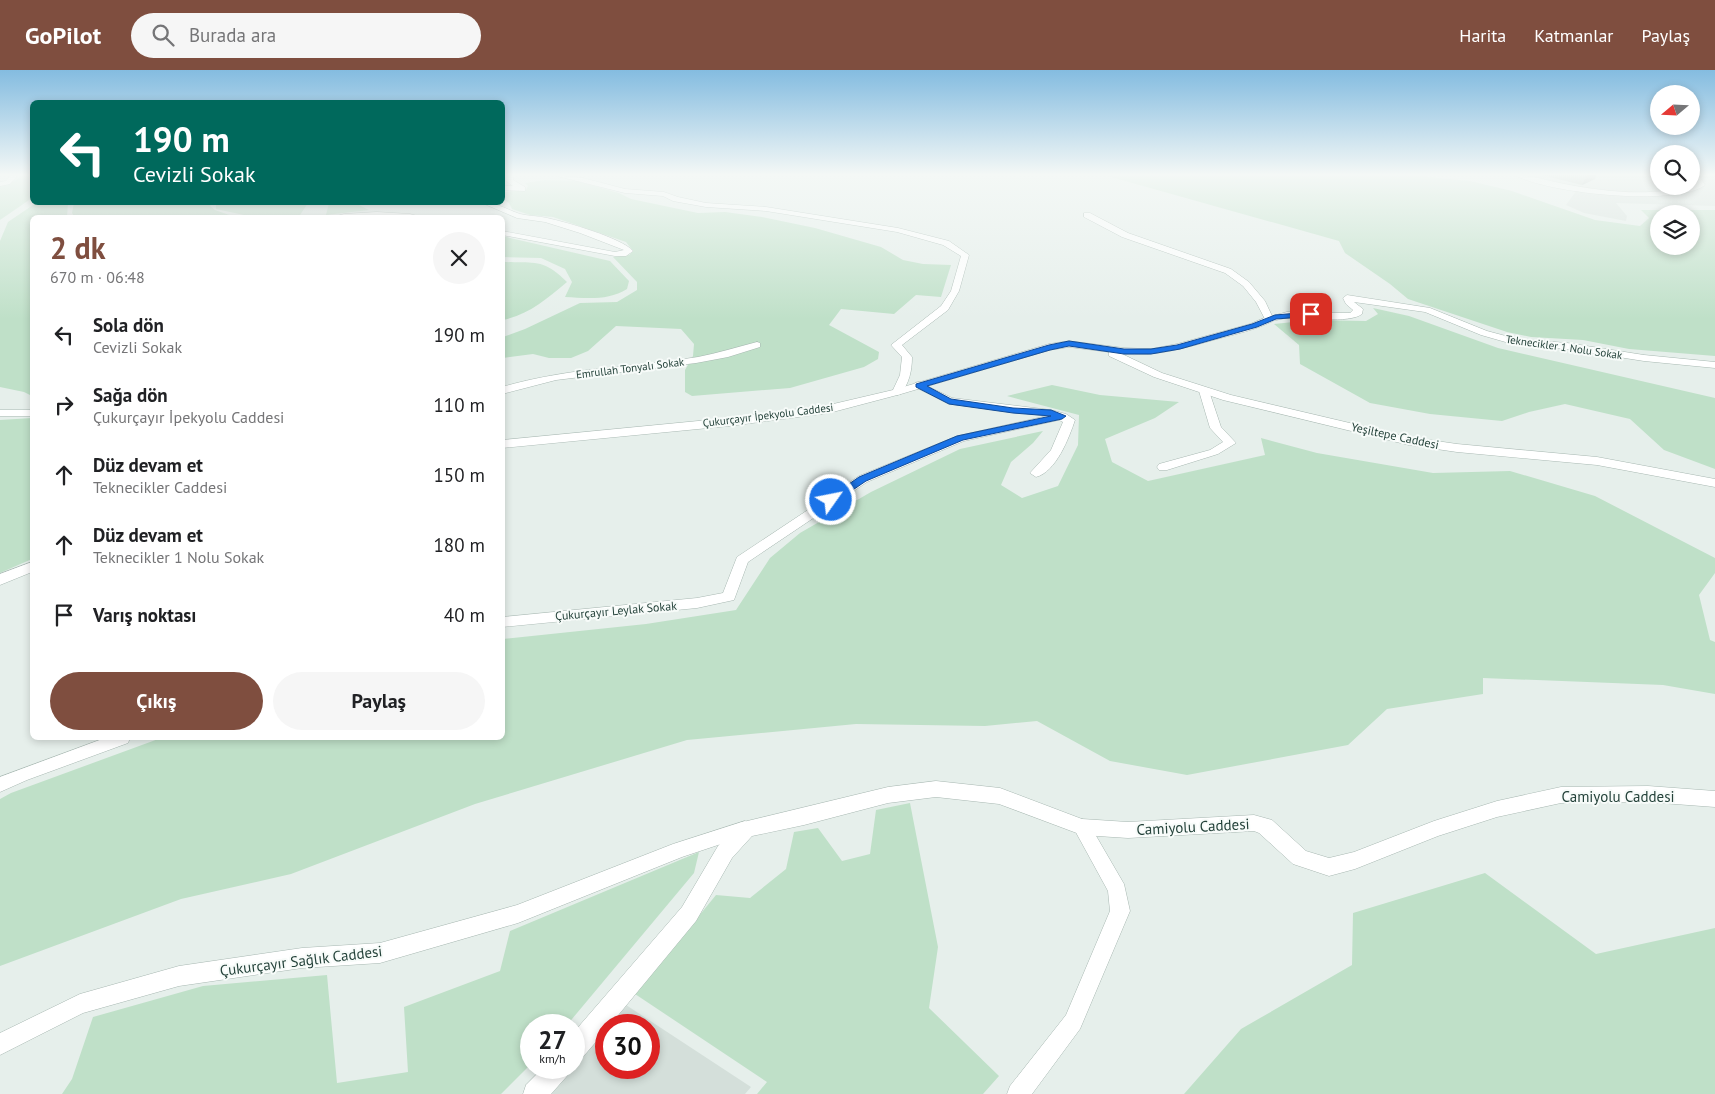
<!DOCTYPE html>
<html lang="tr">
<meta charset="utf-8">
<style>
:root{--surface:#fff;--page:#f6f6f6;--text:#202124;--muted:#757577;--accent:#7f4e3f}
body{margin:0;font-family:"PT Sans",sans-serif;background:var(--page);color:var(--text);height:100vh;display:flex;flex-direction:column;font-size:19px;white-space:nowrap}
*{box-sizing:border-box;margin:0}
p{font-size:16px;color:var(--muted)}
.icon{flex:none;width:28px;height:28px;fill:none;stroke:currentColor;stroke-width:2;stroke-linecap:round;stroke-linejoin:round}
.map{position:relative;flex:1;overflow:hidden}
.panel{position:absolute;left:30px;top:145px;width:475px;height:525px;display:flex;flex-direction:column;background:var(--surface);border-radius:8px;box-shadow:0 2px 8px #0003}
.panel>*{flex:none}
.guide{position:absolute;left:30px;top:30px;width:475px;height:105px;border-radius:8px;box-shadow:0 2px 8px #0003;background:#00695c;color:#fff;overflow:hidden}
.needle{width:32px;rotate:251deg}
.fabs{position:absolute;left:1650px;top:15px;display:grid;gap:10px}
.fabs a{display:grid;place-items:center;width:50px;height:50px;border-radius:50%;background:var(--surface);box-shadow:0 2px 8px #0003;font-size:25px}
.speed{position:absolute;left:520px;top:944px;display:flex;gap:10px;font-size:25px;font-weight:700;text-align:center}
.speed>*{display:grid;place-content:center;width:65px;height:65px;border-radius:50%;background:var(--surface);box-shadow:0 2px 8px #0003;line-height:1}
.speed small{font-size:12px;font-weight:400}
.speed .limit{border:8px solid #d22;background:#fff;color:#111}
.pin{position:absolute;display:grid;place-items:center;width:42px;height:42px;color:#fff;margin:-21px;border-radius:10px;box-shadow:0 2px 8px #0006}
.me{position:absolute;width:55px;margin:-28px;rotate:57deg;stroke-linejoin:round;filter:drop-shadow(0 0 4px #0008)}
.turn{display:flex;align-items:center;gap:18px;height:105px;padding:0 20px;font-size:22px}
.turn .icon{width:65px;height:65px;stroke-width:2.5}
.turn b{display:block;font-size:35px;line-height:42px}
.round{display:grid;place-items:center;flex:none;width:52px;height:52px;border-radius:26px;background:var(--page)}
.headline{display:flex;align-items:center;justify-content:space-between;height:85px;padding:0 20px}
h1{font-size:30px;font-weight:600;line-height:38px;color:var(--accent)}
.button{display:flex;gap:10px;margin-top:auto;padding:10px 20px}
.button a{flex:1;height:58px;border-radius:30px;background:var(--accent);color:#fff;font-size:20px;font-weight:600;line-height:58px;text-align:center}
.button a+a{background:var(--page);color:var(--text)}
ul{padding:0;list-style:none}
li{display:flex;align-items:center;gap:15px;height:70px;padding:0 20px}
li div{flex:1}
li b{display:block;font-size:19px}
li em{font-style:normal}
header{display:flex;align-items:center;gap:30px;box-sizing:border-box;height:70px;padding:0 25px;background:var(--accent);color:#fff}
header strong{font-size:24px}
nav{display:flex;gap:28px;margin-inline-start:auto;font-size:18px}
.search{width:350px;height:45px;background:var(--page);display:flex;align-items:center;gap:12px;box-sizing:border-box;padding:0 18px;border-radius:28px;color:var(--muted);font-size:19px}
.map>svg:first-child{display:block}
</style>
<header>
<strong>GoPilot</strong>
<div class="search"><svg class="icon" aria-label="search" viewBox="0 0 24 24"><circle cx="10" cy="10" r="6"/><path d="M15 15l6 6"/></svg>Burada ara</div>
<nav><a>Harita</a><a>Katmanlar</a><a>Paylaş</a></nav>
</header>
<div class="map">
<svg width="1715" height="1024" viewBox="0 0 1715 1024">
<rect width="100%" height="100%" fill="#e6efeb"/>
<path fill="#d4dfda" fill-rule="evenodd" d="M1514 105H1659V116H1691V105H1715V136L1616 133 1627 146 1626 151 1584 143 1566 135 1577 120Z
M623 933 751 1017 745 1024H545L568 998H574V991ZM606 955H649V998H606Z"/>
<path fill="#bfe0c8" fill-rule="evenodd" d="M24 105H32V128L0 150V116L7 115Z
M1104 105H1409L1470 111 1512 121 1595 150 1640 156 1649 148 1641 140H1715V286L1629 279 1583 270 1531 267 1507 262 1408 229 1390 214 1345 183 1339 171ZM1659 144H1691V176H1659Z
M545 110 577 111 619 123 631 129 698 143 725 142 762 147 815 158 881 177 903 190 923 194 951 195 941 227 916 225 894 244 841 239 829 255 879 282 878 289 864 297 790 318 692 326 685 322V300L693 286 694 274 681 259 616 256 588 281 571 288H549L533 284 503 288V267L525 259 580 233 617 232 637 220V212L613 187 629 185 633 181 626 172 553 147 530 145 512 139 509 133 503 129V122L526 120 528 116 525 113Z
M36 133H68L67 147 32 148V326L24 322 0 317V171L8 152Z
M212 133 210 136 215 140 235 147 75 148 72 143 74 133Z
M221 133V132L321 133H308L298 148 242 147 244 145 216 139V135Z
M329 133H355L369 140 326 145Z
M502 166 610 191 629 211 627 219C608 231 586 228 565 227L572 212 565 199 541 188 503 187Z
M503 192C533 193 544 188 567 212 545 230 530 244 503 250Z
M1373 238 1409 246 1498 278 1715 328V399L1664 380 1630 349 1565 334 1529 342 1502 351 1430 344 1370 333 1300 294 1299 275 1274 254 1313 250 1366 251 1378 244Z
M1052 315 1100 325 1179 332 1155 348 1105 369 1112 392 1148 411 1265 385 1261 368 1317 383 1433 403 1510 401 1595 426 1715 488V503L1699 525 1710 570 1715 572V624L1663 615 1483 608V624L1387 639 1348 675 1187 705 1110 691 1037 651 985 656 856 654 687 670 475 734 291 804 181 829 0 896V729L11 723 161 668H502L503 569 646 554 736 540 770 488 800 463 871 422 960 379 1043 361 1033 373 1011 392 1001 415 1022 428 1058 416 1078 375 1079 345 1007 326Z
M32 348V489L0 503V350Z
M910 733 938 877 929 938 999 1006 983 1024H757L767 1012 635 924 716 825 750 828 786 799 794 762 818 758 842 791 870 784 876 740Z
M699 782 694 803 567 955H531V994L501 1024H62L72 1009 93 947 203 916 327 905 337 1013 408 1002 404 937 500 901 510 861Z
M1485 803 1596 884 1715 858V1024H1184L1241 959 1352 895 1353 843Z"/>
<g fill="none" stroke-linecap="round" stroke-linejoin="round">
<defs>
<path id="minor" d="M11 105H18L10 114 0 116V112L6 111Z
M506 105H513V110L525 117V121L502 120V116H513L506 111Z
M553 105 583 108 625 119 664 122 678 127 706 133 766 137 898 158 949 171 969 185 959 221 948 240 902 275 912 287C912 301 909 313 901 324L897 325 892 322 900 305 902 287 891 275 941 236 951 221 961 186 943 175 897 162 766 141 706 137 673 131 663 126 625 123Z
M480 132C495 132 506 139 520 144 529 146 538 146 547 148 566 152 622 168 633 181L626 186H615L502 165V161L615 182 624 180 580 163 545 152 517 148Z
M377 142 410 144 424 148H330L344 144Z
M1084 143H1090L1128 163 1231 199 1249 212 1265 231 1272 246 1287 242 1350 243 1353 240 1346 234 1343 228 1347 225 1430 238 1487 261 1517 269 1567 273 1644 285 1715 292V298L1644 291 1567 279 1516 275 1481 265 1425 242 1354 232 1363 239 1362 244C1349 254 1306 247 1289 248 1281 248 1273 252 1266 251L1256 232 1243 216 1225 203 1122 167 1084 147Z
M757 272 760 273V277L728 287 696 293 556 310 502 324V317C567 298 632 297 698 287 718 283 737 277 757 272Z
M919 312 952 328 1051 340 1066 344 1075 350C1069 368 1056 402 1036 407L1030 403 1051 380 1063 352 1059 350 964 371 867 412 748 492 734 530 697 538 502 557V547L697 528 723 523 737 487 859 406 957 366 1047 346 949 334 915 317 914 315 915 313Z
M1204 318 1209 321 1221 357 1236 373 1218 384 1167 400H1159L1157 397 1159 394 1210 380 1223 372 1210 358 1199 321Z
M0 340H32V346H0Z
M105 668H130L128 673 27 710 0 722V707Z
M1082 749 1088 752 1124 814 1130 841 1080 959 1032 1024H1007L1010 1016 1066 945 1110 841 1108 821 1073 757 1076 752Z
M745 751 751 754 754 759 751 764 682 787 518 853 380 893 302 898 179 916 83 943 0 985V963L80 924 179 896 302 878 380 873 517 835 673 774Z"/>
<path id="tertiary" d="M1515 105C1530 105 1544 110 1560 113 1604 122 1654 128 1696 114L1691 105H1698L1705 115C1676 137 1545 123 1515 105Z
M1269 246 1273 247V251C1255 260 1236 264 1217 269 1185 278 1155 287 1122 284L1162 303 1231 325 1409 367 1457 374 1597 387 1715 409V417L1597 395 1457 382 1409 375 1223 330 1154 307 1109 286V282L1069 277 1050 280 901 324 829 343 729 356 502 378V370L729 348 829 335 893 320 1049 274 1069 271 1124 278 1151 279 1177 274 1250 254Z
M32 492V502L0 515V504Z
M936 711 1000 718 1082 749 1128 752 1254 745 1272 750 1306 781 1329 788 1354 782 1434 751 1497 731 1561 717 1648 716 1715 721V737L1648 732 1561 733 1497 747 1438 766 1355 799 1329 806 1293 794 1259 763 1254 761 1128 768 1082 765 999 734 936 727 888 733 804 755 752 766 732 788 696 851 610 955H606V960L582 988 574 992V962L682 837 718 776 739 753 888 717Z
M543 998H571L567 1006 551 1024H523L526 1015Z"/>
</defs>
<use href="#minor" stroke="#a8b8b2" stroke-width="1"/>
<use href="#tertiary" stroke="#a8b8b2" stroke-width="1"/>
<use href="#minor" fill="#fff" fill-rule="evenodd"/>
<use href="#tertiary" fill="#fff" fill-rule="evenodd"/>
</g>
<path fill="#a1aea9" d="M1541 105H1596L1595 109 1582 115Z"/>
<path fill="#838d89" d="M1587 105H1596L1595 109 1582 115Z"/>
<linearGradient id="sky" x2="0" y2="1"><stop stop-color="#84bce0"/><stop offset="0.42" stop-color="#f4f8f6"/><stop offset="1" stop-color="#f4f8f6" stop-opacity="0"/></linearGradient>
<rect width="1715" height="249" fill="url(#sky)"/>
<path fill="#1a73e8" stroke="#114b97" d="M1311 242 1315 244 1314 246 1276 249 1257 257 1180 279 1151 284H1124L1069 276 1050 280 927 316 951 329 1013 338 1051 340 1066 346 1062 349 963 370 866 411 835 432H828L826 430 859 407 957 366 1051 346 1013 343 949 334 916 317V314L1049 275 1069 271 1124 279H1151L1177 275 1252 254 1275 245Z"/>
<g text-anchor="middle" stroke-width="4" stroke-linejoin="round" paint-order="stroke">
<g font-size="11" fill="#24423a" stroke="#f7fbf9">
<text transform="translate(1564 277) rotate(8)" y="4">Teknecikler 1 Nolu Sokak</text>
<text transform="translate(630 298) rotate(-7)" y="4">Emrullah Tonyalı Sokak</text>
<text transform="translate(768 345) rotate(-7)" y="4">Çukurçayır İpekyolu Caddesi</text>
</g>
<g font-size="12" fill="#24423a" stroke="#f7fbf9">
<text transform="translate(1395 366) rotate(12)" y="4">Yeşiltepe Caddesi</text>
<text transform="translate(616 541) rotate(-5)" y="4">Çukurçayır Leylak Sokak</text>
</g>
<g font-size="15" fill="#24423a" stroke="#f7fbf9">
<text x="1618" y="732">Camiyolu Caddesi</text>
<text transform="translate(1193 757) rotate(-3)" y="5">Camiyolu Caddesi</text>
<text transform="translate(301 891) rotate(-7)" y="5">Çukurçayır Sağlık Caddesi</text>
</g>
</g>
</svg>
<div class="fabs">
<a><svg class="needle" viewBox="-14 -14 28 28"><path d="M0-13l5 13h-10z" fill="#e53935"/><path d="M0 13l5-13h-10z" fill="#757577"/></svg></a>
<a><svg class="icon" aria-label="search" viewBox="0 0 24 24"><circle cx="10" cy="10" r="6"/><path d="M15 15l6 6"/></svg></a>
<a><svg class="icon" aria-label="layers" viewBox="0 0 24 24"><path d="M12 4l9 5-9 5-9-5zM3 14l9 5 9-5"/></svg></a>
</div>
<div class="speed"><div>27<small>km/h</small></div><div class="limit">30</div></div>
<div class="pin" style="left:1311px;top:244px;background:#d93025"><svg class="icon" aria-label="arrive" viewBox="0 0 24 24"><path d="M6 21V4h12l-3 4 3 4H6"/></svg></div>
<svg class="me" style="left:831px;top:430px" viewBox="-20 -20 40 40"><circle r="17" fill="#1a73e8" stroke="#fff" stroke-width="3"/><path d="M0-11L8 9 0 5-8 9z" fill="#fff"/></svg>
<div class="guide">
<div class="turn"><svg class="icon" aria-label="left" viewBox="0 0 24 24"><path d="M17 20v-9H6M10 6l-5 5 5 5"/></svg><div><b>190 m</b>Cevizli Sokak</div></div>
</div>
<section class="panel">
<div class="headline"><div><h1>2 dk</h1><p>670 m · 06:48</p></div><a class="round"><svg class="icon" aria-label="close" viewBox="0 0 24 24"><path d="M6 6l12 12M18 6L6 18"/></svg></a></div>
<ul>
<li><svg class="icon" aria-label="left" viewBox="0 0 24 24"><path d="M17 20v-9H6M10 6l-5 5 5 5"/></svg><div><b>Sola dön</b><p>Cevizli Sokak</p></div><em>190 m</em></li>
<li><svg class="icon" aria-label="right" viewBox="0 0 24 24"><path d="M7 20v-9h11M14 6l5 5-5 5"/></svg><div><b>Sağa dön</b><p>Çukurçayır İpekyolu Caddesi</p></div><em>110 m</em></li>
<li><svg class="icon" aria-label="ahead" viewBox="0 0 24 24"><path d="M12 20V5M6 11l6-6 6 6"/></svg><div><b>Düz devam et</b><p>Teknecikler Caddesi</p></div><em>150 m</em></li>
<li><svg class="icon" aria-label="ahead" viewBox="0 0 24 24"><path d="M12 20V5M6 11l6-6 6 6"/></svg><div><b>Düz devam et</b><p>Teknecikler 1 Nolu Sokak</p></div><em>180 m</em></li>
<li><svg class="icon" aria-label="arrive" viewBox="0 0 24 24"><path d="M6 21V4h12l-3 4 3 4H6"/></svg><div><b>Varış noktası</b></div><em>40 m</em></li>
</ul>
<div class="button"><a>Çıkış</a><a>Paylaş</a></div>
</section>
</div>
